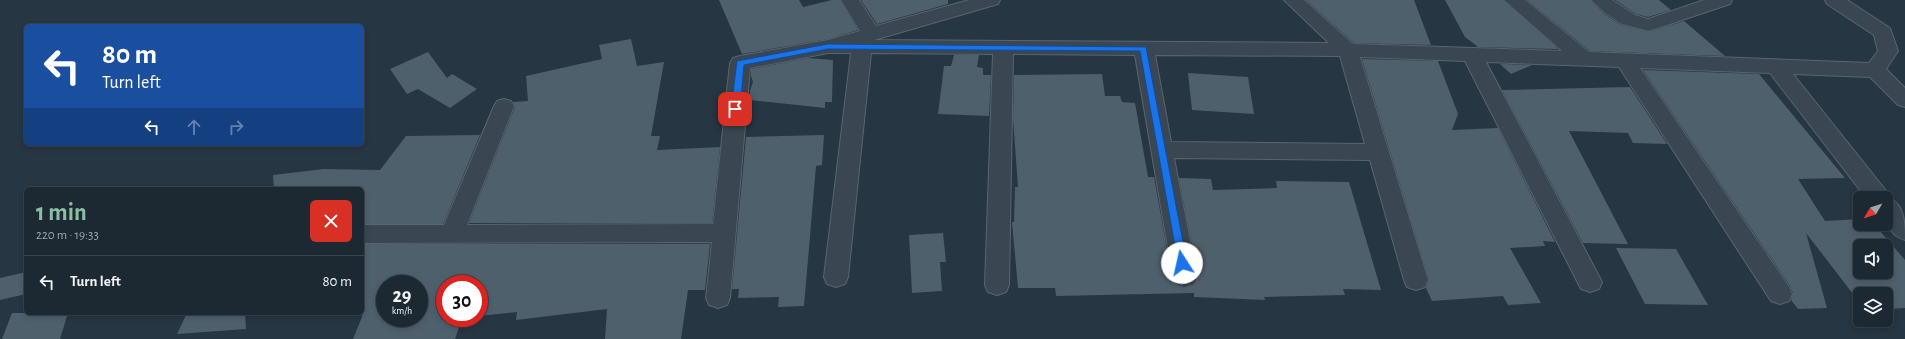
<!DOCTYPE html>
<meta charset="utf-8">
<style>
:root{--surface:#1c2832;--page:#29343e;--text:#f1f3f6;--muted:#a0a6ac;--line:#3a444d;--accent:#8abfa5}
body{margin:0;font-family:"Alegreya Sans",sans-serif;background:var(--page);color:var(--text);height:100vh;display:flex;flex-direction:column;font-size:15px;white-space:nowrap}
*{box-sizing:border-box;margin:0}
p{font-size:13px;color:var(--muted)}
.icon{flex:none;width:22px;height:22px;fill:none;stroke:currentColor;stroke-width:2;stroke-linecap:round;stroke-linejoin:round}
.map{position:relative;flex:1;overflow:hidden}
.side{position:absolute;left:24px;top:187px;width:340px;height:128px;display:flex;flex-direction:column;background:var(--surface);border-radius:6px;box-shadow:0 2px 6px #0003,0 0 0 1px var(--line)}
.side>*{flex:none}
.hud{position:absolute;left:24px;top:24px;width:340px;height:122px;border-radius:6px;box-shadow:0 2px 6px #0003,0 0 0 1px var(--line);background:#1a4fa0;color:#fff;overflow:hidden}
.needle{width:26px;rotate:231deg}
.controls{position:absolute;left:1853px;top:191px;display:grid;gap:8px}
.controls a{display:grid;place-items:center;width:40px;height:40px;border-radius:6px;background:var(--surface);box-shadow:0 2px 6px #0003,0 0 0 1px var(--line);font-size:20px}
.speed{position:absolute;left:376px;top:275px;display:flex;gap:8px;font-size:20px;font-weight:700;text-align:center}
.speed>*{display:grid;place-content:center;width:52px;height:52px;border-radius:50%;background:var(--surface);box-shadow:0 2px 6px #0003,0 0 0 1px var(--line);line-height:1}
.speed small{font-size:10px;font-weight:400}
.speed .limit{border:6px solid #d22;background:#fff;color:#111}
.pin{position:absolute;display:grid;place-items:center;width:34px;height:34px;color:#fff;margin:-17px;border-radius:8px;box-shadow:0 2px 6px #0006}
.me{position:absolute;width:44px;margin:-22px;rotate:350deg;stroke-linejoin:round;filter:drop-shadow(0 0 3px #0008)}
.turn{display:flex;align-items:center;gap:14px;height:84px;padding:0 12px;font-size:18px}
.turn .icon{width:52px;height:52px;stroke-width:2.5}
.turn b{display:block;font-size:28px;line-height:34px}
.lanes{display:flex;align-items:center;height:38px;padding:0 12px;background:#0003;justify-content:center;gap:20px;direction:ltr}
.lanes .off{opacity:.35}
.round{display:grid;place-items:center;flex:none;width:42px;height:42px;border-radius:6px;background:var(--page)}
.overview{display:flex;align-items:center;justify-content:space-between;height:68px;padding:0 12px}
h1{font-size:24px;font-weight:700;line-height:30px;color:var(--accent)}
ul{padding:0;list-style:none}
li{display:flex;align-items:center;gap:12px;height:52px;padding:0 12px;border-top:1px solid var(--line)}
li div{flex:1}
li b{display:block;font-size:15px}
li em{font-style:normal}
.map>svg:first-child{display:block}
</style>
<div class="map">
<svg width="1905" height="339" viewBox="0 0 1905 339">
<rect width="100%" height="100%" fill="#263642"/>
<path fill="#4f606d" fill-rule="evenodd" d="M719 0H799L803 7 832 0H840L858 30 828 39 742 54Z
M861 0H948V4L877 24Z
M1306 0H1414L1431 45 1354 43Z
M1445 0H1503L1558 49 1478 47 1465 37Z
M1527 0H1590L1604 14 1621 25 1649 32 1684 21 1725 56 1590 51Z
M1615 0H1659L1671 10 1648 17 1636 14Z
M631 39 637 66 664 62 651 136H660L657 150 720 147 712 223H469L515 107 513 102 528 101 526 76 602 59 599 45Z
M428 52 447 78 452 74 477 89 450 108 418 89 407 94 390 69Z
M954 55H979L977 67 983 68V75H991L989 116 938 114 944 66H951Z
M808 58 833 60 832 102H825V108L749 100 750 91 753 82 751 76V69Z
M1362 59 1438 61 1458 114 1452 130 1498 128 1555 242 1543 241 1545 246 1510 248 1541 303 1508 305 1503 296 1432 301 1426 288 1429 280Z
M1500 64 1532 65 1511 74Z
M1643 70 1759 74 1845 178 1798 179 1825 221 1860 219V224H1874L1905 260V308L1886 309V294H1860V303L1806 233 1827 308 1798 309 1791 300 1793 293 1790 286ZM1860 246H1886V272H1860Z
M1188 73 1248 77 1254 114 1192 110Z
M1102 74 1105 96H1120L1122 102 1135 103 1148 177H1154L1172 277 1176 285 1185 288 1194 285 1198 277 1179 178 1211 179 1213 190 1277 188 1276 181 1349 182 1381 290 1343 289 1345 295 1264 297 1265 300 1194 297V293L1056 296 1055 288H1018L1012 222H1014L1015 187H1018L1013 118 1014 75Z
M1630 87 1667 144 1633 143 1628 133 1569 131 1628 244 1583 243 1502 90Z
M480 135 443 224H362V189H274L273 175 324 169 380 170 406 136Z
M824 135 822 165 816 166 804 306 778 307 779 297 738 298 739 289H732L746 137Z
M943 233 946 262H940L942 291 912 293 909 235Z
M362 244H710L705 290H688L681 339H605L607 309 516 320 517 312 479 316V284H445V318H464H462L455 339H353L362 317ZM385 284H419V318H385Z
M1616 248 1676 249 1708 305 1645 304Z
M26 272V294L0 300V278Z
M12 313H68L60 339H2Z
M187 313H245L246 329 177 334Z"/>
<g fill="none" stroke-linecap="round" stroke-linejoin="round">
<defs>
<path id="minor" d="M841 0H859L876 26 969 0H1000L998 4 874 40 1329 43 1284 0H1304L1353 44 1562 51 1504 0H1525L1589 52 1869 63 1878 51 1874 35 1827 4 1825 0H1847L1890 28 1898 51 1886 69 1905 88V107L1898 105 1870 77 1793 74 1887 192 1890 199C1905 204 1905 226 1905 240 1884 233 1886 217 1886 198H1866L1770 73 1640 68 1789 287 1792 294 1789 301 1780 304 1771 301 1619 67 1486 62 1602 282 1599 289 1590 292 1581 289 1465 61 1360 57 1428 280 1425 287 1416 290 1407 287 1404 280 1370 160 1174 158 1197 277 1194 284 1185 287 1176 284 1173 277 1135 55 1013 54 1009 285 1006 292 997 295 988 292 985 285 993 54 871 53 848 277 845 284 836 287 827 284 824 277 851 53H828L750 68 730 298 727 305 718 308 709 305 706 298 712 242 362 243V225H444L494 106 497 101 504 99 511 101 514 106 467 225 713 224 730 63 733 58 740 56 828 40 860 31ZM1155 55 1340 56 1365 144 1171 142Z
M1591 0H1612L1635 15 1648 19 1704 0H1732L1730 4 1649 31 1622 24 1605 13Z"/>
</defs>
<use href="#minor" stroke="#58656f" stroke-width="2"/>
<use href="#minor" fill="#3a4752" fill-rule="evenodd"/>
</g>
<path fill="#1a73e8" stroke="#114b97" d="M828 44 1146 47 1187 263 1186 265H1179L1178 263 1140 51 828 49 744 65 740 109 735 112 732 111 731 109 737 61Z"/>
</svg>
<div class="controls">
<a><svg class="needle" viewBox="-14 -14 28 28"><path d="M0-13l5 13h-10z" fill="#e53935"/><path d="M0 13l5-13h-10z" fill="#a0a6ac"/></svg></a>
<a><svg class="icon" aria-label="sound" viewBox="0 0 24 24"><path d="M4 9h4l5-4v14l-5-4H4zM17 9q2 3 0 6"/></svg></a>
<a><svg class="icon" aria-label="layers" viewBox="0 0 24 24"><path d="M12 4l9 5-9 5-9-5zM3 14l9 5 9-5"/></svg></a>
</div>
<div class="speed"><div>29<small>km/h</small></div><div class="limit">30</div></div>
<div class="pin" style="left:735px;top:109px;background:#d93025"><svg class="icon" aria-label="arrive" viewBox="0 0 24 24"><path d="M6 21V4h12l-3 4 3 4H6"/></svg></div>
<svg class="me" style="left:1182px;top:263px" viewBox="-20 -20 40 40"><circle r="19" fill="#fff"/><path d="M0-13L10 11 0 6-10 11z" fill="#1a73e8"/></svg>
<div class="hud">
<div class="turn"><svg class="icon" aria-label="left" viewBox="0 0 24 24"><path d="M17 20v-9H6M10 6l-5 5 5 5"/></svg><div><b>80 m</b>Turn left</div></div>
<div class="lanes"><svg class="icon" aria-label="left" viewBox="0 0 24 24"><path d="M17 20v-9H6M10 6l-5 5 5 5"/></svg><svg class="icon off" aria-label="ahead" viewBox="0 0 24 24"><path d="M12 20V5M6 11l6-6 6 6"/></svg><svg class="icon off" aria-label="right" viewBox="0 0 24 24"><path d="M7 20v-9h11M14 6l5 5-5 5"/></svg></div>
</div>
<section class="side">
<div class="overview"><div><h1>1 min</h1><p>220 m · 19:33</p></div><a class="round" style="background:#d93025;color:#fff"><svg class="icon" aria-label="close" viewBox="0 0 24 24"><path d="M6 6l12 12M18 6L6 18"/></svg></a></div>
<ul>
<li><svg class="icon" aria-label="left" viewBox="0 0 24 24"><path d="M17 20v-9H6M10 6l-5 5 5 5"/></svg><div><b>Turn left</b></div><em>80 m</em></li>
</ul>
</section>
</div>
